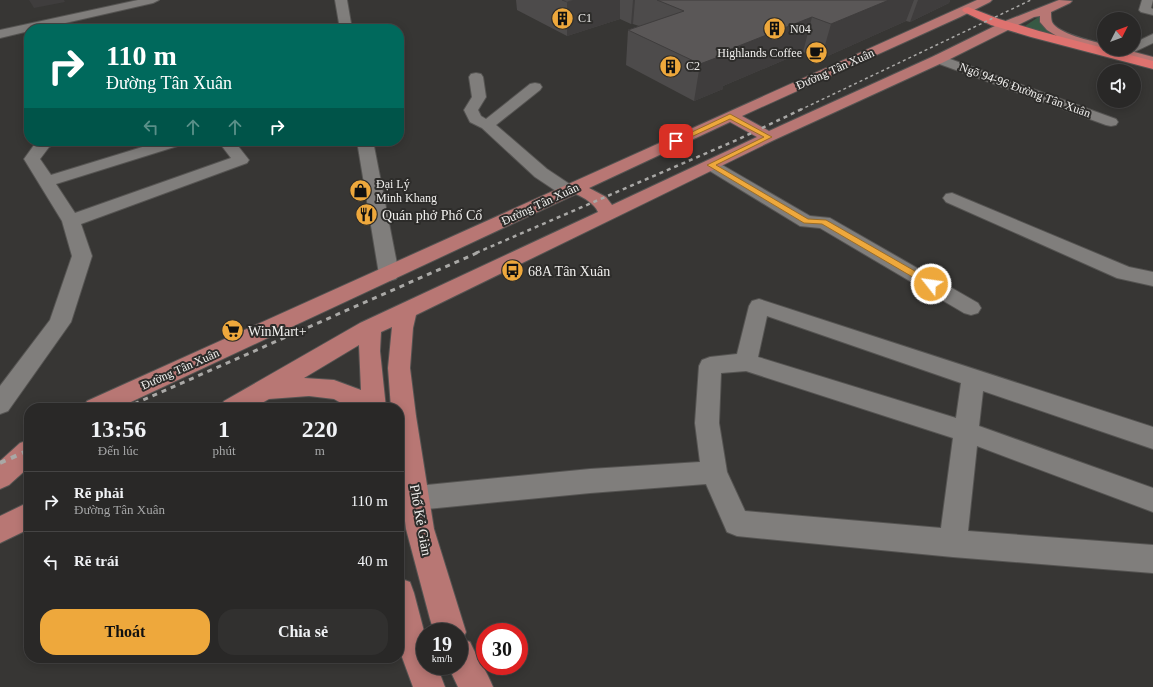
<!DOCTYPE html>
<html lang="vi">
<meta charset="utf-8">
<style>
:root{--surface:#292827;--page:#31302f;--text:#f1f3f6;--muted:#a5a6a7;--line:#454444;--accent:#eea83c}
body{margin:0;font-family:"Times New Roman",serif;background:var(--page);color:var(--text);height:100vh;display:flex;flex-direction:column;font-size:15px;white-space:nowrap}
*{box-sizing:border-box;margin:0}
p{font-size:13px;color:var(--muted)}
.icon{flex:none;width:22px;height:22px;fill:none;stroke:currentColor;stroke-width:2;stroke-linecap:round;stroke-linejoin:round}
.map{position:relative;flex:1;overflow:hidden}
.panel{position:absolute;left:24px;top:403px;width:380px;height:260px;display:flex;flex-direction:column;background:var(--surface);border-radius:16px;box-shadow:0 2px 10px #0003,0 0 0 1px var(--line)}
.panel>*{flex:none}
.guide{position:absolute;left:24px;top:24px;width:380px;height:122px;border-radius:16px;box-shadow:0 2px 10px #0003,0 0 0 1px var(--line);background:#00695c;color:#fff;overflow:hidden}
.needle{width:26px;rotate:48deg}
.fabs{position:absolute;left:1097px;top:12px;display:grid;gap:8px}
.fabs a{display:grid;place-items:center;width:44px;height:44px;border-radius:50%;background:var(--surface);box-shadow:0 2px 10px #0003,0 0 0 1px var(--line);font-size:20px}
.speed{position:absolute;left:416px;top:623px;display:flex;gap:8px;font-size:20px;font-weight:700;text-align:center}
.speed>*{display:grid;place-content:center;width:52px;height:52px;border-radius:50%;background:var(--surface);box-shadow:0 2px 10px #0003,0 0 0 1px var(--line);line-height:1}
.speed small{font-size:10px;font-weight:400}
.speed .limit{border:6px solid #d22;background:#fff;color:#111}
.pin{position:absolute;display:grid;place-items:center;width:34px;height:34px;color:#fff;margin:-17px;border-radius:8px;box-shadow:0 2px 6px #0006}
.me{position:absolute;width:44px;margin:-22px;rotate:300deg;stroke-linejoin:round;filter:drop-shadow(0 0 3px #0008)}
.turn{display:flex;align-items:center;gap:14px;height:84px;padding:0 16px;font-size:18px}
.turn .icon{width:52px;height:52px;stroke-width:2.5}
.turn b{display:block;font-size:28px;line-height:34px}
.lanes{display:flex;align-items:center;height:38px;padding:0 16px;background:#0003;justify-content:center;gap:20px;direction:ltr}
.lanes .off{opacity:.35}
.eta{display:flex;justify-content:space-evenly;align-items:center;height:68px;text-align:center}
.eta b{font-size:24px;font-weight:700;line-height:28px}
.action{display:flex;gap:8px;margin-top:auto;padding:8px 16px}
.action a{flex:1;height:46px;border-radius:16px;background:var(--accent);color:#111;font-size:16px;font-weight:700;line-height:46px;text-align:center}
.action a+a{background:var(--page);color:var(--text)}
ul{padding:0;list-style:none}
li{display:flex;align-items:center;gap:12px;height:60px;padding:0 16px;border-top:1px solid var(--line)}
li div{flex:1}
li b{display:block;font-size:15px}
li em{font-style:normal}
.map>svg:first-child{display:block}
</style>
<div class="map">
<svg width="1153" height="687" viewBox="0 0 1153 687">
<rect width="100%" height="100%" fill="#373634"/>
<path fill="#375944" d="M1040 16 1039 22 1046 29 1066 39 1022 28Z"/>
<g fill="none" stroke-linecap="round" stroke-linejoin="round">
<defs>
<path id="minor" d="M138 0H159L153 3 39 29H29V31L0 38V30Z
M335 0H347L352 29H340Z
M1142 0H1153L1151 8 1153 9V15L1141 12 1139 10Z
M1153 34V43L1134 52 1128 49H1134V43Z
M939 55 1116 119 1118 122 1116 125 1111 126 1106 125 934 62 933 59 934 56Z
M476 73 481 74 483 77 486 97 478 110 481 116 486 119 530 84 535 83 540 84 542 87 540 90 496 125 547 169 574 187 577 191 574 195 568 196 562 195 535 177 482 128 470 122 464 110 472 97 469 77 471 74Z
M37 141H57L55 144 49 147 40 159 51 175 162 141H186L184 144 56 184 75 213 231 158 218 141H234L249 160 247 163 81 224 92 256 71 322 8 411 0 414V386L50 320 72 256 62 221 24 159Z
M357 141H373L399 274 396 279 389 281 382 279 379 274Z
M711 160 717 162 810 216 830 218 978 303 981 308 978 313 971 315 964 313 820 228 800 226 705 168 703 165 705 162Z
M952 193 1129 267 1153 272V286L1117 278 946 202 943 198 946 194Z
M759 299 1153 427V449L983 391 979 426 1153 488V512L977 446 968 531 1153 545V573L953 557 737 536 727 532 706 484 590 493 417 510 407 507 404 498 407 489 417 486 590 469 700 462 695 423 699 366 702 360 710 357 737 354 749 306 752 301ZM767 316 961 383 956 418 758 357ZM746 371 953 438 941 528 745 511 727 472 719 423 721 373Z"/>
<path id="major" d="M977 0H992L990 2 960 17 742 116 769 131 934 56 1003 22 1059 0 1072 1 1070 3 1051 12C1051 15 1051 19 1052 22 1058 34 1092 41 1104 44V49H1123L1153 57V65L1086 47 1060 38 1047 30 1040 22V16L1034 17 944 62 774 140 416 315 413 328 410 368 416 416 434 529 466 632 463 639 470 642C477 658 487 671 493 687H458L448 666H459V632H434L430 619 406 529 399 473V408H391L388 368 392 327 381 332 380 351 386 408H350L334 399 309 396 269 399 253 408H220L224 401 360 323 598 212C594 203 584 198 576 194L118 408H83L87 401ZM730 122 757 137 612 205 606 197 589 188ZM359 345 361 390 334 380 304 378Z
M29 440V467L9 485 0 489V461L20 443Z
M29 502V529L0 543V516Z
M399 578 410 582 414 593 425 635V666H437L445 687H413L399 649Z"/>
<path id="highway" d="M968 7 999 19 1039 31 1153 61V69L1031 37 991 25 964 12 962 10 964 8Z"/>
</defs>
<use href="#minor" stroke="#555452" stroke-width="2"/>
<use href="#major" stroke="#555452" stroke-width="2"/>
<use href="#highway" stroke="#555452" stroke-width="2"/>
<use href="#minor" fill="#807e7c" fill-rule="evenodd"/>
<use href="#major" fill="#b87774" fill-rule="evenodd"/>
<use href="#highway" fill="#de726f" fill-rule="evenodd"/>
<path stroke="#a9a8a6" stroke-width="1.5" stroke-dasharray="3 3" stroke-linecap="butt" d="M800 110 1031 0"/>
<path stroke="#a9a8a6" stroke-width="2.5" stroke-dasharray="4 4" stroke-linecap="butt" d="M476 253 739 139 802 109"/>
<path stroke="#a9a8a6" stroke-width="3" stroke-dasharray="5 5" stroke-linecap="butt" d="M125 408 479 252"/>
<path stroke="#a9a8a6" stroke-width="4" stroke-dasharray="6 6" stroke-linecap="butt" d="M0 463 29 450"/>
</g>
<path fill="#4d4b4b" d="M516 0H950L949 3 910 22 906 21 821 59 803 52 723 86V89L694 101 626 65 628 30 639 26 633 24H631L620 19 567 36 517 10Z"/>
<path fill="#3f3d3d" d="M29 0H64L65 2 34 8Z
M575 0H620V19L567 36V2Z
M633 0H635L633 24H631Z
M889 0H914L906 21 821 59 831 24Z
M918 0H950L949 3 910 22Z
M812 17 803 52 723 86V89L694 101 700 64 726 51Z"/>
<path fill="#5a5757" stroke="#3f3d3d" d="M562 0H575L567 2Z
M657 0H889L831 24 812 17 726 51 729 53 700 64 628 30 684 11Z"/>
<path fill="#eea83c" stroke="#9b6d27" d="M730 114 772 137 716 165 808 219 826 220 934 282 935 284 934 286H928L822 224 804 223 707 165 764 137 730 119 678 143 673 141Z"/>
<defs>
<symbol id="building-disc" viewBox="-11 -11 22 22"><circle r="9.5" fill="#eea83c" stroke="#2d2c2a"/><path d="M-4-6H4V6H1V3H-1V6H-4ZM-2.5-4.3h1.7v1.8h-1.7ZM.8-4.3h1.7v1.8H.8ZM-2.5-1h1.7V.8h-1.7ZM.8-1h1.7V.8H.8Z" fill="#111"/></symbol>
<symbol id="cafe-disc" viewBox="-11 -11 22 22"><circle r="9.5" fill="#eea83c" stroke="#2d2c2a"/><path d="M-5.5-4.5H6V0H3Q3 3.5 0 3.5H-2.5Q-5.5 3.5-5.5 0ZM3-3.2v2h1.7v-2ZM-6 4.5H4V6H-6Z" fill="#111"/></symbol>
<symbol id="shop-disc" viewBox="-11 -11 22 22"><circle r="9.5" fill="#eea83c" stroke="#2d2c2a"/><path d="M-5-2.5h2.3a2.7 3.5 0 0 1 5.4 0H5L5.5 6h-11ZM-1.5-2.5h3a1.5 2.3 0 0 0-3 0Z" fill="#111"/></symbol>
<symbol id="restaurant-disc" viewBox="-11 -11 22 22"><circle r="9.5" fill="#eea83c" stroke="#2d2c2a"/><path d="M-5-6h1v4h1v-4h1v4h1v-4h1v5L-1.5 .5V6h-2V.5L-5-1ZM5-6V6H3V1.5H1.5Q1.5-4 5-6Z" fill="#111"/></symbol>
<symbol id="bus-disc" viewBox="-11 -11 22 22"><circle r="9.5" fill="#eea83c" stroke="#2d2c2a"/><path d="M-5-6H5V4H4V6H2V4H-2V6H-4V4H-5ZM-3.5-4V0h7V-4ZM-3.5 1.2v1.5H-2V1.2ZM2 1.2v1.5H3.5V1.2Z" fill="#111"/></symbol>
<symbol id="supermarket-disc" viewBox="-11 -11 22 22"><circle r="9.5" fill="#eea83c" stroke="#2d2c2a"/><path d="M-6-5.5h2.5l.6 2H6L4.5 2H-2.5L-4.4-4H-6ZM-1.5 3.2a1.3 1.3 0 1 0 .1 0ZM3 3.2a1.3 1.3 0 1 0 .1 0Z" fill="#111"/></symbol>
</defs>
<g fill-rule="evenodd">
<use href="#building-disc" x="550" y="6" width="25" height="25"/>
<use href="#building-disc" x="762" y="16" width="25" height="25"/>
<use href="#cafe-disc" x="804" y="40" width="25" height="25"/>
<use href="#building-disc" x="658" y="54" width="25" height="25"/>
<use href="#shop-disc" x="348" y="178" width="25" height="25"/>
<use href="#restaurant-disc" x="354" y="202" width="25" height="25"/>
<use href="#bus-disc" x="500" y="258" width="25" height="25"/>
<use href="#supermarket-disc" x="220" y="318" width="25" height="25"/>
</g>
<g text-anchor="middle" stroke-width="4" stroke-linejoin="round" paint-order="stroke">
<g font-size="12" fill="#f0efed" stroke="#2d2c2a" text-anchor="start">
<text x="578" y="22">C1</text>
<text x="790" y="33">N04</text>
<text x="802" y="57" text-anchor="end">Highlands Coffee</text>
<text x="686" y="70">C2</text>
<text x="376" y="188">Đại Lý<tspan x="376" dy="14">Minh Khang</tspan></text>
</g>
<g font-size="12" fill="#f0efed" stroke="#2d2c2a">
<text transform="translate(835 69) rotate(-24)" y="4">Đường Tân Xuân</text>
<text transform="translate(1025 90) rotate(20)" y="4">Ngõ 94-96 Đường Tân Xuân</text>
<text transform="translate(540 204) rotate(-25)" y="4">Đường Tân Xuân</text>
<text transform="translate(180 369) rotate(-24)" y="4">Đường Tân Xuân</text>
</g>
<g font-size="14" fill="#f0efed" stroke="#2d2c2a" text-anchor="start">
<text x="382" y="220">Quán phở Phố Cổ</text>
<text x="528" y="276">68A Tân Xuân</text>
<text x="248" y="336">WinMart+</text>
</g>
<g font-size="14" fill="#f0efed" stroke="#2d2c2a">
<text transform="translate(421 520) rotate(80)" y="5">Phố Kẻ Giàn</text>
</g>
</g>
</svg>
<div class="fabs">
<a><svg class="needle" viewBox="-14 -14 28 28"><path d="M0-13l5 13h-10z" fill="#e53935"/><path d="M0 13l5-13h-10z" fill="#a5a6a7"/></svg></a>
<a><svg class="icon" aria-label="sound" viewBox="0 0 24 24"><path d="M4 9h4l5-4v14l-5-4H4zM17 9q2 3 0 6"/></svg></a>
</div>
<div class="speed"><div>19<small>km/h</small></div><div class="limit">30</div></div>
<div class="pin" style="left:676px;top:141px;background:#d93025"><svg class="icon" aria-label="arrive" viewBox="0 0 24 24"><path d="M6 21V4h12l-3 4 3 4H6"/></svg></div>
<svg class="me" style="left:931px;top:284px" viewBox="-20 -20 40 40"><circle r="17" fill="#eea83c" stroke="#fff" stroke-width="3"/><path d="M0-11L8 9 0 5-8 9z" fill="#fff"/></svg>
<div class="guide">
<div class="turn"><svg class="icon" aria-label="right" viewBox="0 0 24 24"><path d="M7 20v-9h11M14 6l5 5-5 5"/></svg><div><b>110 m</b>Đường Tân Xuân</div></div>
<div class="lanes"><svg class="icon off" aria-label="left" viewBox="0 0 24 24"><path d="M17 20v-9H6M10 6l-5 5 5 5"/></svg><svg class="icon off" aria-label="ahead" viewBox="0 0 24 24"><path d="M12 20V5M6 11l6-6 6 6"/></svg><svg class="icon off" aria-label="ahead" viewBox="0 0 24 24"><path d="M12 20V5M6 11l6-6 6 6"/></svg><svg class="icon" aria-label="right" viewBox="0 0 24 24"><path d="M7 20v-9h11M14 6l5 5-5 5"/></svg></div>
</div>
<section class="panel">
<div class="eta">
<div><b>13:56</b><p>Đến lúc</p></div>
<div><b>1</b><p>phút</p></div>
<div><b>220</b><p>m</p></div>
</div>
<ul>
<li><svg class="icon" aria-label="right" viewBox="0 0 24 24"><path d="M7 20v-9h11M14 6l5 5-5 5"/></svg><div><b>Rẽ phải</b><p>Đường Tân Xuân</p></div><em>110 m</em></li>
<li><svg class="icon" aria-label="left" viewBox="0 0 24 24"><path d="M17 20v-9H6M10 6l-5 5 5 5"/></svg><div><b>Rẽ trái</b></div><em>40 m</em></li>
</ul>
<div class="action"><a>Thoát</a><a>Chia sẻ</a></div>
</section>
</div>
